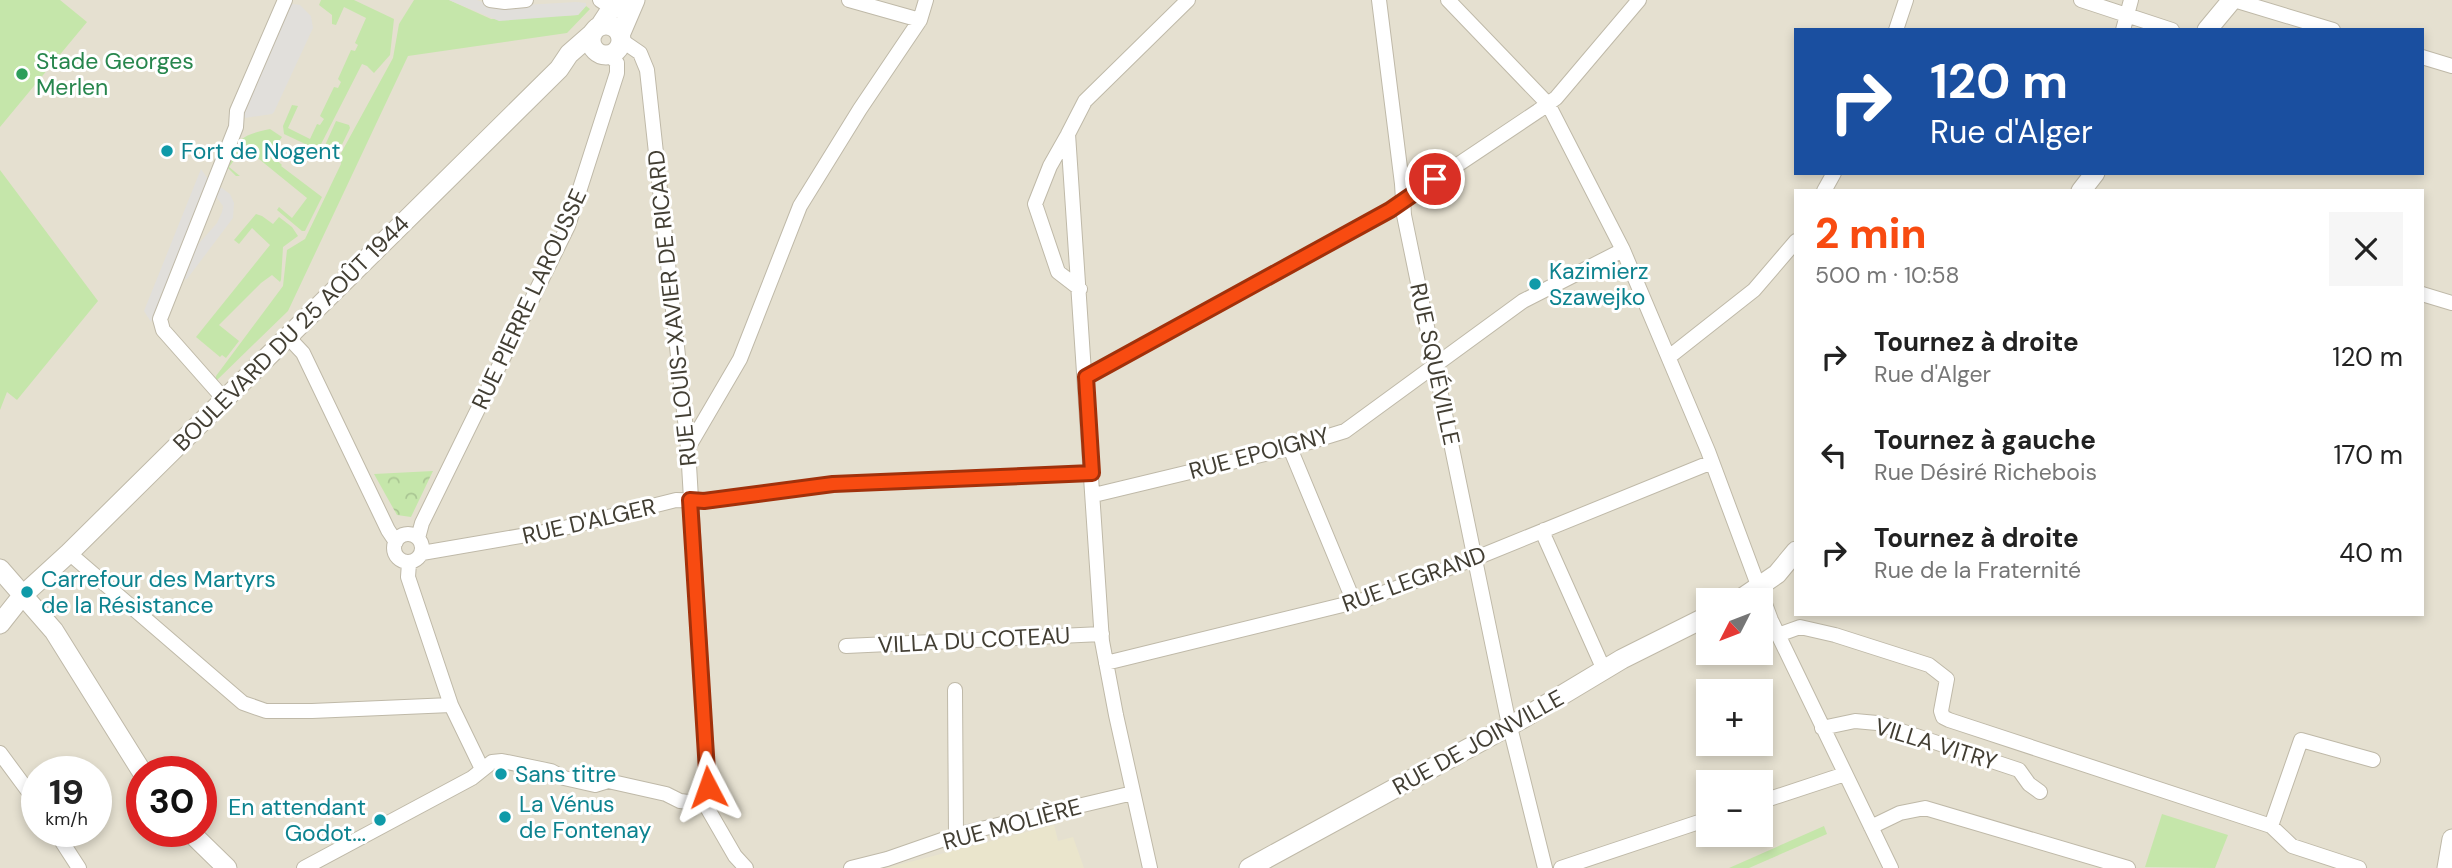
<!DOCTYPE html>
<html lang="fr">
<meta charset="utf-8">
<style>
:root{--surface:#fff;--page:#f6f6f6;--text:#222;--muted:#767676;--accent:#f84b11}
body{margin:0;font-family:"DM Sans",sans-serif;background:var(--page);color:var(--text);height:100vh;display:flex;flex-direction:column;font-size:26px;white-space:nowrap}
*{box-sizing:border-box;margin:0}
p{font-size:23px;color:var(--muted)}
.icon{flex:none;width:38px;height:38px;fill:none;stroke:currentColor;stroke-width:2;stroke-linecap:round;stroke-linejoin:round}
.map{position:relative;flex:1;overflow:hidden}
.sheet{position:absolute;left:1794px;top:189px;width:630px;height:427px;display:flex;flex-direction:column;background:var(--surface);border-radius:0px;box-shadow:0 4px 10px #0003}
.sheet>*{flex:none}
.guide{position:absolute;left:1794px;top:28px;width:630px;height:147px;border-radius:0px;box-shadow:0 4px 10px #0003;background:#1a4fa0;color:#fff;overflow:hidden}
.needle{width:46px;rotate:228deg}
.controls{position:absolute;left:1696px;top:588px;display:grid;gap:14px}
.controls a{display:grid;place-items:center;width:77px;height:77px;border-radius:0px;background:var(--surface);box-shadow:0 4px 10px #0003;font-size:35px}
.speed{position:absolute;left:21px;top:756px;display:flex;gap:14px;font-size:35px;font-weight:700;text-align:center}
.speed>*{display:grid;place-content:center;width:91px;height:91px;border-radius:50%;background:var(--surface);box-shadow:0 4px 10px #0003;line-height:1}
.speed small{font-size:18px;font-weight:400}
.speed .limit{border:10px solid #d22;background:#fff;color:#111}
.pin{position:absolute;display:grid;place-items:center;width:60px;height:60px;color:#fff;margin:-30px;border:4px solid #fff;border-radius:50%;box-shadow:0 2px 7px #0007}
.me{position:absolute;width:77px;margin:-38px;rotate:356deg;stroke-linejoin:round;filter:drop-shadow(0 0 5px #0008)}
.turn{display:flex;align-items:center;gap:24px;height:147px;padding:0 21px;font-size:32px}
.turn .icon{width:91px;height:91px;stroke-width:2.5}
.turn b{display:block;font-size:49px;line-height:60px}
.round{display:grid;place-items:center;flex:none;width:74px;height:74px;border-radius:0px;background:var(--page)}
.overview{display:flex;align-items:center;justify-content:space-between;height:119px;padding:0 21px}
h1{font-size:42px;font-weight:800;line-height:52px;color:var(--accent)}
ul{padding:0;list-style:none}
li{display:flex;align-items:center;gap:21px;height:98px;padding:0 21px}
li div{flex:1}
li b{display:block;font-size:26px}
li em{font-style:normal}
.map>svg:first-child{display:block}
</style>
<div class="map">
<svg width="2452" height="868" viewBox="0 0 2452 868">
<defs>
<pattern id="forest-crowns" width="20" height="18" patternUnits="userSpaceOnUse" patternTransform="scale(1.75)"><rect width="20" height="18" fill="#c5e6aa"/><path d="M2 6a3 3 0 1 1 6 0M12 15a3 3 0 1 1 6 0" fill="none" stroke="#aac693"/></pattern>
</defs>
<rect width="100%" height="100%" fill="#f1eee2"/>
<path fill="#e5e0d0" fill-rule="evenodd" d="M0 0H2452V868H0ZM1796 30H2422V173H1796ZM1796 191H2422V614H1796ZM1708 600H1760V653H1708ZM1708 691H1760V744H1708ZM37 772H96V831H37ZM142 772H201V831H142ZM1708 782H1760V835H1708Z"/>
<path fill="#eae5cc" d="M1054 825 1058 841 1073 837 1084 868H886Z"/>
<path fill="#c5e6aa" d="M0 0H60L87 22 0 127Z
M321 0H354L394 19 390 55 374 73 367 66 362 64 318 150 284 134 283 126 292 105 298 106 288 128 310 139 317 124 320 125 324 119 320 116 334 87 338 88 341 82 338 79 351 50 355 51 358 45 355 43 366 18 344 7 336 25 332 24V15L319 5Z
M414 0H449L491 19 578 15 586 6 590 9 567 33 408 56 288 311 215 382 216 376 283 286 287 250 305 239 341 164 340 155 393 58 399 24Z
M336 121 349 125 350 128 335 159 322 152Z
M270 129 282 137 270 154 282 165 281 166 322 197 305 231H302L277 210 279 207 292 218 307 198 244 147 229 167 240 176H236L226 166C239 138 239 136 270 129Z
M0 170 98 301 17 400 7 392 0 410Z
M256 214 262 216 273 224 279 217 292 227 298 236 283 247 281 280 280 282 272 275 261 283 219 325 239 341 226 358 222 355 220 357 196 337 270 245 252 228 239 244 234 240Z
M2162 814 2228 835 2215 868 2145 867Z
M1824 826 1827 834 1749 868H1729Z"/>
<path fill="url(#forest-crowns)" d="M433 471 411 517 397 515 374 474Z"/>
<path fill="#e1dfdb" d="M449 0H477L491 5 506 6 576 2 586 3V6L578 15 499 21Z
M293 4 300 5 311 16 313 28 274 112 272 114 245 118 242 113 289 6Z
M201 169 210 182 151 322 144 311Z
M219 186 230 194 234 203 233 218 187 279 182 280 194 249 217 223 222 212 223 206 215 195Z"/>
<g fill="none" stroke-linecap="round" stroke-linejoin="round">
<defs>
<path id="minor" d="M490 0 505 2 526 0
M600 0 612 8
M849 0 920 20
M1379 0 1402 184 1404 215 1507 715 1545 868
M1448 0 1548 104 1623 250 1708 451 1771 620 1891 868
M2081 0 2172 30
M2234 0 2333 30
M1896 30 1906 0
M2123 30 2131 0
M621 40 640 53 647 70 688 448 708 787 705 804 735 856 746 868
M2422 57 2452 66
M1067 136 1050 166 1035 204 1058 272 1080 289
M1824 191 1834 173
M2422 294 2452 303
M287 336 303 353 388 530 396 542
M1669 357 1754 290 1796 241
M1086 377 1390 210 1538 111 1556 98 1639 0
M224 399 163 330 160 319 236 127 237 111 285 0
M688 448 740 359 800 206 860 109 920 20 926 0
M1290 448 1354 602
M1094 495 1290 448 1345 431 1523 301 1623 250
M1544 530 1545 538 1604 670
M394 548a14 14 0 1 1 28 0a14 14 0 1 1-28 0Z
M418 538 422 523 568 226 617 73V63L610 55
M69 553 243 703 266 711H312L451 705
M422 553 556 530 676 500 704 501 833 484 1092 473
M409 563 408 577 451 705 482 769
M1778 635 1800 627 1835 635 1929 665 1947 679 1941 711 1943 717 1949 720 2271 826 2301 740 2373 760
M846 646 1102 634
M1106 663 1367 599 1476 558 1712 462
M955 690 956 835
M1822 728 1855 721 1877 723 2019 770 2029 784 2040 792
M0 753 37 803
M1760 802 1845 774
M2271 826 2292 846 2359 868
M1871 827 1900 813 1925 808 2128 868
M55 831 79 868
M304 868 472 778 492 762 502 761 551 771 564 778 595 785 608 781 666 794 680 801 705 804
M851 868 887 859 956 835 1133 793
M1150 868 1116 715 1102 641 1068 134 1085 101 1188 0
M1561 868 1708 819"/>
<path id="tertiary" d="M591 40a15 15 0 1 1 30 0a15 15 0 1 1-30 0Z
M600 26 617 0
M2207 30 2232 0
M620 35 635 0
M2081 191 2095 173
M0 569 54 631 142 772
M1739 600 1777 574 1796 551
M0 624 22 596 69 553 559 69 569 54 593 33
M189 831 227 868
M1249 868 1522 719 1622 659 1708 616
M2447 868 2452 839"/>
</defs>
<use href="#minor" stroke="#bfb9a8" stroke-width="16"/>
<use href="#tertiary" stroke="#bfb9a8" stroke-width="21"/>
<use href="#minor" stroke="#fff" stroke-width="14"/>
<use href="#tertiary" stroke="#fff" stroke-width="19"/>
</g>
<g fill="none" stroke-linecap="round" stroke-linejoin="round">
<defs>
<path id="route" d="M708 787 690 500 704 501 833 484 1092 473 1086 377 1390 210 1435 179"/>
</defs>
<use href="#route" stroke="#a1310b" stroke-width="18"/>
<use href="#route" stroke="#f84b11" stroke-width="12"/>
</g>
<circle fill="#2e9e5b" stroke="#fff" stroke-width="2.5" cx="22" cy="74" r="7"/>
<g fill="#0f9aa8" stroke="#fff" stroke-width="2.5">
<circle cx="167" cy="151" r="7"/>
<circle cx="1535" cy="284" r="7"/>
<circle cx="27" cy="592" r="7"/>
<circle cx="501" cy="774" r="7"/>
<circle cx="505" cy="817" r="7"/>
<circle cx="380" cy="820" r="7"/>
</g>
<g text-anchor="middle" stroke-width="6" stroke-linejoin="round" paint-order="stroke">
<g font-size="23" fill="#27864d" stroke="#fff" text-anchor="start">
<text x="36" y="69">Stade Georges<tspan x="36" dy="26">Merlen</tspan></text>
</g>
<g font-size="23" fill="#0d838f" stroke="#fff" text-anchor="start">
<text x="181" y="159">Fort de Nogent</text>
<text x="1549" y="279">Kazimierz<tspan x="1549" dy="26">Szawejko</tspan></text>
<text x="41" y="587">Carrefour des Martyrs<tspan x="41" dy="26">de la Résistance</tspan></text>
<text x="515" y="782">Sans titre</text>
<text x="519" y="812">La Vénus<tspan x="519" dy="26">de Fontenay</tspan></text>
<text x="366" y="815" text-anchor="end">En attendant<tspan x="366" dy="26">Godot...</tspan></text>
</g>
<g font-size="23" fill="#423e33" stroke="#fff">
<text transform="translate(529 299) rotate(-65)" y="8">RUE PIERRE LAROUSSE</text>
<text transform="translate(672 308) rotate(-96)" y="8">RUE LOUIS-XAVIER DE RICARD</text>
<text transform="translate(291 333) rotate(-45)" y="8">BOULEVARD DU 25 AOÛT 1944</text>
<text transform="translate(1435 364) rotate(78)" y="8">RUE SQUÉVILLE</text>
<text transform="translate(1259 453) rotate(-15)" y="8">RUE EPOIGNY</text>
<text transform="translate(589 521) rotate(-13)" y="8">RUE D'ALGER</text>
<text transform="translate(1414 579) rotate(-20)" y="8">RUE LEGRAND</text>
<text transform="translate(974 640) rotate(-3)" y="8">VILLA DU COTEAU</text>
<text transform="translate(1478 742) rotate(-29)" y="8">RUE DE JOINVILLE</text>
<text transform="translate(1936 744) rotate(17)" y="8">VILLA VITRY</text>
<text transform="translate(1012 824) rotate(-15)" y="8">RUE MOLIÈRE</text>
</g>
</g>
</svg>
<div class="controls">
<a><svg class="needle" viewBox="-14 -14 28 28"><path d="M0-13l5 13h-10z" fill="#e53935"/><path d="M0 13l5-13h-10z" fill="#767676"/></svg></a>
<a>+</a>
<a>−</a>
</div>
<div class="speed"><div>19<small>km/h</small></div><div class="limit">30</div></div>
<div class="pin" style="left:1435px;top:179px;background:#d93025"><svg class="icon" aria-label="arrive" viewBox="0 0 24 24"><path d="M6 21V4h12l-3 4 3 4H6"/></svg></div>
<svg class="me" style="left:708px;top:787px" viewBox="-20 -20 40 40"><path d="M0-17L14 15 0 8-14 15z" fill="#f84b11" stroke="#fff" stroke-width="4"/></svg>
<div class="guide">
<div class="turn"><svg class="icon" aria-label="right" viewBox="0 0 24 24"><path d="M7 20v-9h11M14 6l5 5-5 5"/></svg><div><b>120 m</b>Rue d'Alger</div></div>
</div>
<section class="sheet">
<div class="overview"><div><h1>2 min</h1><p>500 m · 10:58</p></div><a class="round"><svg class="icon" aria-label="close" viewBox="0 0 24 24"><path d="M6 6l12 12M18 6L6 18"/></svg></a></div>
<ul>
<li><svg class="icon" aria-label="right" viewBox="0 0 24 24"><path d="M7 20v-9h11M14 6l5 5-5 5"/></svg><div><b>Tournez à droite</b><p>Rue d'Alger</p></div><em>120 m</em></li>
<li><svg class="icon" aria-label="left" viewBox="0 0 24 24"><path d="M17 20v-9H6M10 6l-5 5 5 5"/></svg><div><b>Tournez à gauche</b><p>Rue Désiré Richebois</p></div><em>170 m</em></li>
<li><svg class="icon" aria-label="right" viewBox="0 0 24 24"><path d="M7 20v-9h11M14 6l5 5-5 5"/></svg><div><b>Tournez à droite</b><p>Rue de la Fraternité</p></div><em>40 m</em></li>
</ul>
</section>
</div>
